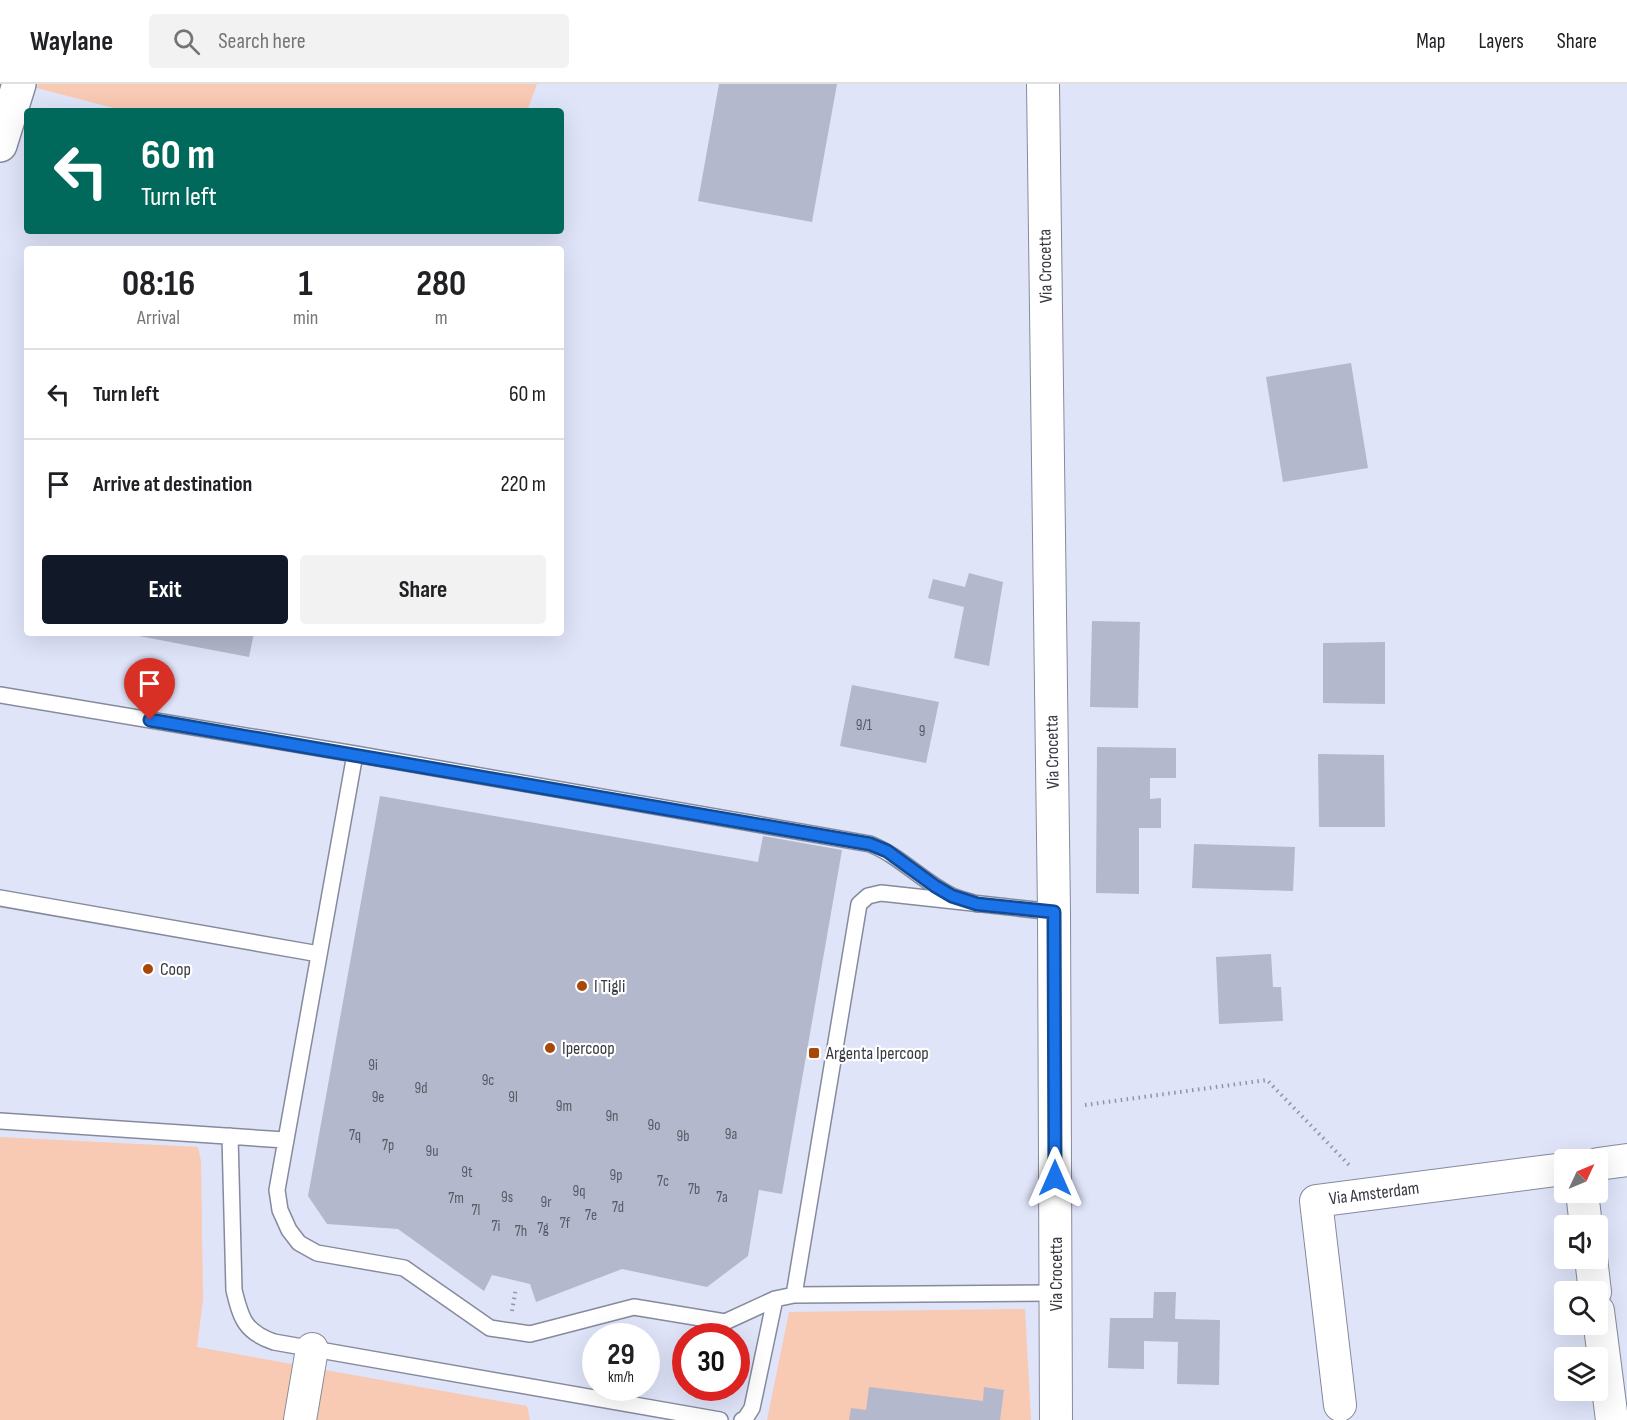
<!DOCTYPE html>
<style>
:root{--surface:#fff;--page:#f2f2f2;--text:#202124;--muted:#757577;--line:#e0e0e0;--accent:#111827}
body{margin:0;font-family:"Sofia Sans Condensed",sans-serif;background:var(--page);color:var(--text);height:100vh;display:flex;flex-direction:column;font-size:22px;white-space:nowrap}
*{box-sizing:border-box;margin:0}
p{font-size:20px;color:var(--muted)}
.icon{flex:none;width:33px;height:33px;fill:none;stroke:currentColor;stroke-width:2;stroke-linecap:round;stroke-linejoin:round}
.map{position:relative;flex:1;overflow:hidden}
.sheet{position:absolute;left:24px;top:162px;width:540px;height:390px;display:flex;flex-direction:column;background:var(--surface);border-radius:6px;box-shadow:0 6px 24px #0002}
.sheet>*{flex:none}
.top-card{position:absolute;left:24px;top:24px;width:540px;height:126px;border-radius:6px;box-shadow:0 6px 24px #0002;background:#00695c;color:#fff;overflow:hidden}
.needle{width:39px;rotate:46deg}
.fabs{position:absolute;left:1554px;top:1065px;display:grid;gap:12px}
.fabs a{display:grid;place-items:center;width:54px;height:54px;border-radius:6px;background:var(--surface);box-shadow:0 6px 24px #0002;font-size:30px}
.speed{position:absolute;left:582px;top:1239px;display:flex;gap:12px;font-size:30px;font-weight:700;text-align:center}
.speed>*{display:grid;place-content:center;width:78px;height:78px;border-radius:50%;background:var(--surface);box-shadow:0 6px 24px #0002;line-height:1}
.speed small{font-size:15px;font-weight:400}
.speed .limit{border:9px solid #d22;background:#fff;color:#111}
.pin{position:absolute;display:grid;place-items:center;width:51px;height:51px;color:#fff;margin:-62px -26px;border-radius:50% 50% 50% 0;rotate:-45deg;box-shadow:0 0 6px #0007}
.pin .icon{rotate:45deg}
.me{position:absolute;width:66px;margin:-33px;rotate:0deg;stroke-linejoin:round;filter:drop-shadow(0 0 4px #0008)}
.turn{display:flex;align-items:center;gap:21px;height:126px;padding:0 18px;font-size:27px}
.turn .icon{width:78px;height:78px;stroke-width:2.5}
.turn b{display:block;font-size:42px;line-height:51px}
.eta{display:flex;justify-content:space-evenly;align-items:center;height:102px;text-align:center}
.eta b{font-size:36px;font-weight:700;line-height:42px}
.primary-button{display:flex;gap:12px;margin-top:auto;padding:12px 18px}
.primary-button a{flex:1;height:69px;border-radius:6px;background:var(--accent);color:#fff;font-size:24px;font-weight:700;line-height:69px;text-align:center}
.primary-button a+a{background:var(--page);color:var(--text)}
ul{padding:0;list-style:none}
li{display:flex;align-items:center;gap:18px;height:90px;padding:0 18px;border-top:2px solid var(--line)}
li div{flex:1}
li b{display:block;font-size:22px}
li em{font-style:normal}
header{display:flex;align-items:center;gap:36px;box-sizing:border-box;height:84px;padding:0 30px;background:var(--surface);border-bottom:2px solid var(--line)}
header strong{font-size:28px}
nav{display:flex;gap:33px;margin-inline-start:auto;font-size:21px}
.search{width:420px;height:54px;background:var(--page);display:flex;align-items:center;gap:15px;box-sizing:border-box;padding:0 21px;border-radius:6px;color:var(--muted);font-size:22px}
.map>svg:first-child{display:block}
</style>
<header>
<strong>Waylane</strong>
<div class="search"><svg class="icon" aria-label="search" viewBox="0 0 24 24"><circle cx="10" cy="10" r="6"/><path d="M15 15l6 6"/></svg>Search here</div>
<nav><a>Map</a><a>Layers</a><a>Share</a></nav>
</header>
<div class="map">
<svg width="1627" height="1336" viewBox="0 0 1627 1336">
<rect width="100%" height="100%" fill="#dfe4f9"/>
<path fill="#f8c9b3" d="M38 0H537L527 27H125L37 4Z
M0 1053 198 1063 201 1077 203 1215 197 1263 527 1322 530 1336H0Z
M1025 1225 1031 1336H767L789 1228Z"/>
<path fill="#b3b8cc" d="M719 0H837L812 138 698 117Z
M1351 279 1368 384 1283 398 1266 293Z
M969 489 1003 498 989 582 954 574 964 523 928 514 933 495 965 503Z
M1092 537 1140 538 1138 624 1090 623Z
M123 549H254L249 573Z
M1385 558V620L1323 619V559Z
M852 601 939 618 926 679 840 662Z
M1097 663 1176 664V694H1150V715L1161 714V744H1139V810L1096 809Z
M1318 670 1384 671 1385 743H1319Z
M380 712 758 778 763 752 842 766 782 1110 759 1106 748 1172 707 1203 622 1185 536 1218 530 1200 492 1191 484 1207 398 1145 327 1140 308 1112Z
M1194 760 1295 763 1293 807 1192 804Z
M1271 870 1273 903H1281L1283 937 1219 940 1216 873Z
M1154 1208H1176L1175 1235 1220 1236 1219 1301 1177 1300 1178 1258 1144 1257V1285L1108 1284 1110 1234H1153Z
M869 1303 983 1317 984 1303 1004 1306 1000 1336H849L851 1324 866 1326Z"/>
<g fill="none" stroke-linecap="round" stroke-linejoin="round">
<defs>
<path id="lane" d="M0 611 355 670 870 760C900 772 921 796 950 811 958 815 968 817 977 820
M355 670 277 1106 280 1126 289 1146 299 1159 317 1169 404 1184 490 1244 530 1250 634 1223 725 1238 775 1215 794 1211 1056 1209
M0 814 319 870
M0 1037 285 1056
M230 1052 234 1206C241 1235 245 1248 274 1258L720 1336
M794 1211 859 820 868 812 881 809 1054 828
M742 1336 745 1335 752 1324 775 1215"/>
<path id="street" d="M1043 0 1054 828 1056 1336
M1598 1080 1627 1076
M1582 1108 1586 1142
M1591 1174 1595 1208
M1598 1227 1612 1336
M1340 1321 1316 1117 1564 1085
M300 1336 312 1265"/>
<path id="primary" d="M0 61 19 0"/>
</defs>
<use href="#lane" stroke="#868a9d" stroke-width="18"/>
<use href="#street" stroke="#868a9d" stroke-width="34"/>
<use href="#primary" stroke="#868a9d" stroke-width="36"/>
<path stroke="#9094a3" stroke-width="4" stroke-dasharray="1.5 4.5" stroke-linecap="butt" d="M1085 1021 1267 996 1351 1083
M512 1227 516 1204"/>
<use href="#lane" stroke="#fff" stroke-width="15"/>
<use href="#street" stroke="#fff" stroke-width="32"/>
<use href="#primary" stroke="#fff" stroke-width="33"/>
</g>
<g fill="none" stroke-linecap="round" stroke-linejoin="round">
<defs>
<path id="route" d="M150 636 870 760 887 767 935 802 952 812 977 820 1054 828 1055 1094"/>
</defs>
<use href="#route" stroke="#114b97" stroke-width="15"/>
<use href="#route" stroke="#1a73e8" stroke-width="10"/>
</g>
<g fill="#a94805" stroke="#fff" stroke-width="2">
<circle cx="148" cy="885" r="6"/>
<circle cx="582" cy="902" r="6"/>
<circle cx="550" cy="964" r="6"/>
<rect x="808" y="963" width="12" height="12" rx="3"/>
</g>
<g text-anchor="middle" stroke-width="4.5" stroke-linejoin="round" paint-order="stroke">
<g font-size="15" fill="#565a64">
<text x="864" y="646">9/1</text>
<text x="922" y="652">9</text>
<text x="373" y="986">9i</text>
<text x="488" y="1001">9c</text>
<text x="421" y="1009">9d</text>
<text x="378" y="1018">9e</text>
<text x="513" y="1018">9l</text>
<text x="564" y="1027">9m</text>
<text x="612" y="1037">9n</text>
<text x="654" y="1046">9o</text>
<text x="731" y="1055">9a</text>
<text x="355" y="1056">7q</text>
<text x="683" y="1057">9b</text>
<text x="388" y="1066">7p</text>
<text x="432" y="1072">9u</text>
<text x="467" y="1093">9t</text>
<text x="616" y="1096">9p</text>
<text x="663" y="1102">7c</text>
<text x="694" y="1110">7b</text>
<text x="579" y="1112">9q</text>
<text x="507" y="1118">9s</text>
<text x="722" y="1118">7a</text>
<text x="456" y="1119">7m</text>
<text x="546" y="1123">9r</text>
<text x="618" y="1128">7d</text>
<text x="476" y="1131">7l</text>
<text x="591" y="1136">7e</text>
<text x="565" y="1144">7f</text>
<text x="496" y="1147">7i</text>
<text x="543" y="1149">7g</text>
<text x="521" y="1152">7h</text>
</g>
<g font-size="18" fill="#373a42" stroke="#fff">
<text transform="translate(1045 182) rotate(-91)" y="6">Via Crocetta</text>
<text transform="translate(1052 668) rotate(-91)" y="6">Via Crocetta</text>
<text transform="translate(1374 1109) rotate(-7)" y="6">Via Amsterdam</text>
<text transform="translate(1056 1190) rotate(-90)" y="6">Via Crocetta</text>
</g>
<g font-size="18" fill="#373a42" stroke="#fff" text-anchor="start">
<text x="160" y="891">Coop</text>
<text x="594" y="908">I Tigli</text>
<text x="562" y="970">Ipercoop</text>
<text x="826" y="975">Argenta Ipercoop</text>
</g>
</g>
</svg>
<div class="fabs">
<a><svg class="needle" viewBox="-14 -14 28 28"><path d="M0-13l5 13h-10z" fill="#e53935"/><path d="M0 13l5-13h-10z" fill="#757577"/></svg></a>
<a><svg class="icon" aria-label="sound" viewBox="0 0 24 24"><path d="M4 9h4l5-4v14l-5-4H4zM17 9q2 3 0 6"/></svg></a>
<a><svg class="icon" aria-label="search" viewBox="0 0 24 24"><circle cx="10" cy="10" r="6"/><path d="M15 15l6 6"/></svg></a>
<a><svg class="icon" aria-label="layers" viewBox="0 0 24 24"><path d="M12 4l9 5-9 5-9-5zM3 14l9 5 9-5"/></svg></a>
</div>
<div class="speed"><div>29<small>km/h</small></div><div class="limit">30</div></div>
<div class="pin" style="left:150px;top:636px;background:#d93025"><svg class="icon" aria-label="arrive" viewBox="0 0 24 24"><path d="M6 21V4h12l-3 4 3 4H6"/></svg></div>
<svg class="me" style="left:1055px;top:1094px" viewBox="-20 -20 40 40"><path d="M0-17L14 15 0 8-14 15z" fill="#1a73e8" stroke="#fff" stroke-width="4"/></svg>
<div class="top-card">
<div class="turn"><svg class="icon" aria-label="left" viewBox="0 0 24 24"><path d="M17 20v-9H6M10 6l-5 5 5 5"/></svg><div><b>60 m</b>Turn left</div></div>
</div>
<section class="sheet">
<div class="eta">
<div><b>08:16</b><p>Arrival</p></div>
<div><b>1</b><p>min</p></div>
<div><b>280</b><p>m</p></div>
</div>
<ul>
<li><svg class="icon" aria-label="left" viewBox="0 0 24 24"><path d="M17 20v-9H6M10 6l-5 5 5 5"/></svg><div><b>Turn left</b></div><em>60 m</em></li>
<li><svg class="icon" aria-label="arrive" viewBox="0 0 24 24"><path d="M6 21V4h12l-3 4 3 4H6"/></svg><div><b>Arrive at destination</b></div><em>220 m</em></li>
</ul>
<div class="primary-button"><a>Exit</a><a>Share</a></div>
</section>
</div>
